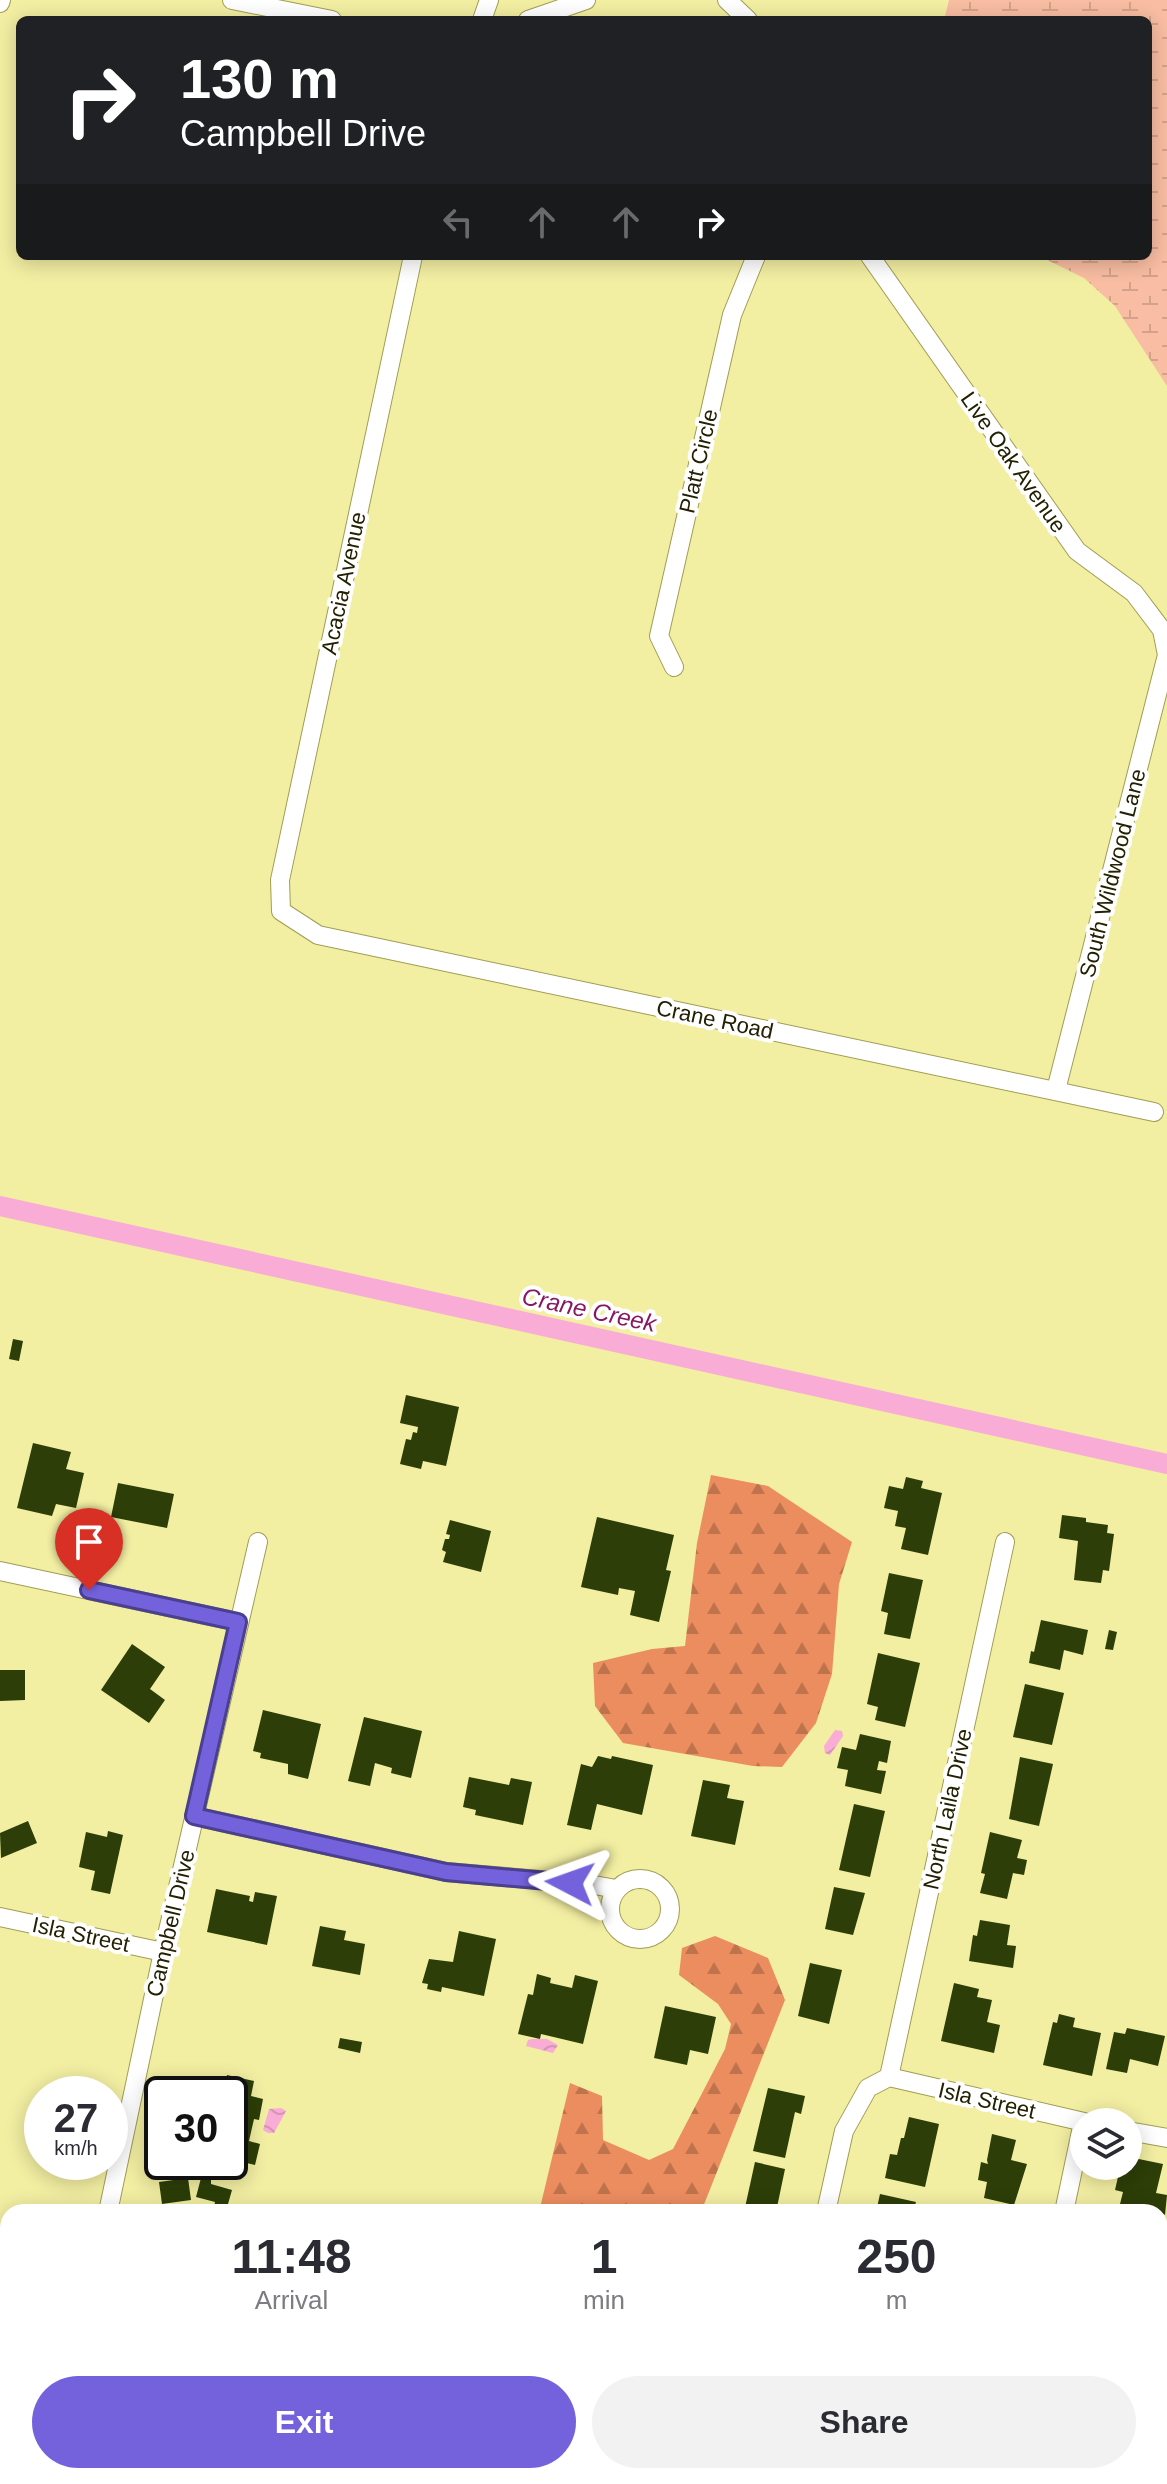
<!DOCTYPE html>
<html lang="en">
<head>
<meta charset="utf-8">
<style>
  body { margin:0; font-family:Arial,sans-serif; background:#f2f2f3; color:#2b2b33; height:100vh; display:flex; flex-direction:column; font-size:30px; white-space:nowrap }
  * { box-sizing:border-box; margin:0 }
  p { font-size:26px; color:#7c7c81 }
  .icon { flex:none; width:44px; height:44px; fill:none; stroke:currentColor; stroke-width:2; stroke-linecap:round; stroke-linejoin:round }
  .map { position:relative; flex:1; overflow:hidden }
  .details { position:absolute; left:0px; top:2204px; width:1168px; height:280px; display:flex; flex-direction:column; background:#fff; border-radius:24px 24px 0 0; box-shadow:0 4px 20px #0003 }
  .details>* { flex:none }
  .banner { position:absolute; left:16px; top:16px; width:1136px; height:244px; border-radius:12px; box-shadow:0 4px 20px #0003; background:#202124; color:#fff; overflow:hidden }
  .buttons { position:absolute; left:1070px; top:2108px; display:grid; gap:16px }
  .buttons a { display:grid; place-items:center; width:72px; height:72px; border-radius:50%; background:#fff; box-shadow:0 4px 20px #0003; font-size:40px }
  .speed { position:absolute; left:24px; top:2076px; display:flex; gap:16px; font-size:40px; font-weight:700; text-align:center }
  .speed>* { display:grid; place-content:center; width:104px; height:104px; border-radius:50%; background:#fff; box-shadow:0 4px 20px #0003; line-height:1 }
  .speed small { font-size:20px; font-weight:400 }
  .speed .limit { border:4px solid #111; border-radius:12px; background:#fff; color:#111 }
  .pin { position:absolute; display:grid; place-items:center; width:68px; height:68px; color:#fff; margin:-82px -34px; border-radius:50% 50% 50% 0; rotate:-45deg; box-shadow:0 0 8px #0007 }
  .pin .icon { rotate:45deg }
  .me { position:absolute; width:88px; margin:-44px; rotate:274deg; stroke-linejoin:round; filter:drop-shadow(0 0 6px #0008) }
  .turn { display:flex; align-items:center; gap:28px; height:168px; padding:0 32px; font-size:36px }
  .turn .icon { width:104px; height:104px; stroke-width:2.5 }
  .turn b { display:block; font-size:56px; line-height:68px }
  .lanes { display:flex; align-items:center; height:76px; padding:0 32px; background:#0003; justify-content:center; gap:40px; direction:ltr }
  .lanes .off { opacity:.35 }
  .eta { display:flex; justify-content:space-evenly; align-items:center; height:136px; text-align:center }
  .eta b { font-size:48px; font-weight:800; line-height:56px }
  .primary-button { display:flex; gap:16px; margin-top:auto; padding:16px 32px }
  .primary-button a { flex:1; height:92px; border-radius:48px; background:#7462dd; color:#fff; font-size:32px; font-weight:800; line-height:92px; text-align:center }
  .primary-button a+a { background:#f2f2f3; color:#2b2b33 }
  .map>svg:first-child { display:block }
  .forest { fill:url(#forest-firs) }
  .wetland { fill:url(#wetland-marsh) }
  .water { fill:url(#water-waves) }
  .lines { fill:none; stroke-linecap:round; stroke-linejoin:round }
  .canal { stroke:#f9acd6; stroke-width:20 }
  .building { fill:#2d3e08 }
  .minor-casing { stroke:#a19d53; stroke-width:20 }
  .minor { stroke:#fff; stroke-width:18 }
  .route-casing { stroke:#4b4090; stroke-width:20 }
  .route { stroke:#7462dd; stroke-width:14 }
  .labels { text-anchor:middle; stroke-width:8; stroke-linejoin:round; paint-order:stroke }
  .street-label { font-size:22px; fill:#232102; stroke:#fff }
  .water-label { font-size:24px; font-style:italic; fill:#871962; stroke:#fff }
</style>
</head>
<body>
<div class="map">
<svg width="1167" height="2484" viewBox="0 0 1167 2484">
  <defs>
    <pattern id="forest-firs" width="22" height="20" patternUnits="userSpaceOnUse" patternTransform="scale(2)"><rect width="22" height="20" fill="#ec8d60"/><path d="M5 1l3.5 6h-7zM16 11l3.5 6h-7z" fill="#bf734d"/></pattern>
    <pattern id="wetland-marsh" width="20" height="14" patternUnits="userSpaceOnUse" patternTransform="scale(2)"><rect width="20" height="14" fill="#f8bda2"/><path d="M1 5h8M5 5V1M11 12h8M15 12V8" fill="none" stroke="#d4a28a"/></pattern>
    <pattern id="water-waves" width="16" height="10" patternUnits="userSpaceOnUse" patternTransform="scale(2)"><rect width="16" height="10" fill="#f9acd6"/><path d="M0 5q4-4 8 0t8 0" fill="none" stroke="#d594b6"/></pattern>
  </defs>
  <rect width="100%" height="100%" fill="#f2eea2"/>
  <g class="forest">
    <polygon points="711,1475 768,1486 852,1542 839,1584 832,1674 816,1723 782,1767 753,1766 623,1743 595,1706 593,1663 652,1649 685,1646 697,1543"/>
    <polygon points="715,1936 768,1958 785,2000 701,2212 539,2212 570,2083 602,2096 603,2140 649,2160 673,2149 725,2049 731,2024 718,2004 679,1975 682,1948"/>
  </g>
  <polygon class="wetland" points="949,0 1167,0 1167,386 1115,306 1084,278 1039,256 1148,256 1148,20 944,20"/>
  <g class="water">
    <polygon points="835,1730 842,1731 843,1736 830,1755 825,1753 824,1746"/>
    <polygon points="532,2039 547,2039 558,2045 553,2053 526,2046 528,2040"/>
    <polygon points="281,2108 286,2111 274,2133 268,2133 263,2130 269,2109"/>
  </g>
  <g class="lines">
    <polyline class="canal" points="0,1206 1167,1464"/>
  </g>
  <g class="building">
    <polygon points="13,1339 23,1341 19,1361 9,1359"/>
    <polygon points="406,1395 459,1407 446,1466 423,1461 421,1469 400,1464 406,1439 411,1440 413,1432 417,1433 418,1427 400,1423"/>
    <polygon points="33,1443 71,1452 66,1469 84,1473 76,1508 56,1504 52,1516 17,1508"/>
    <polygon points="906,1477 923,1481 921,1488 942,1493 928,1555 901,1549 906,1528 895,1526 898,1511 884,1508 889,1486 903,1489"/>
    <polygon points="118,1483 174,1494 167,1528 111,1517"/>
    <polygon points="1062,1515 1086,1518 1086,1522 1108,1525 1107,1533 1114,1534 1109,1571 1103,1570 1101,1583 1074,1580 1078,1541 1059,1538"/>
    <polygon points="597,1517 674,1535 666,1570 671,1571 659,1622 630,1615 635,1591 619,1588 618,1595 581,1587"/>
    <polygon points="450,1520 491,1531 481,1572 443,1562 446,1552 442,1550 445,1539 449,1539 450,1535 446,1534"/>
    <polygon points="889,1573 923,1580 910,1639 884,1634 888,1613 881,1611"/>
    <polygon points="1041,1620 1088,1630 1083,1655 1064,1650 1060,1670 1029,1663 1031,1651 1034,1652"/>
    <polygon points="1109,1630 1117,1632 1113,1650 1105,1649"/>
    <polygon points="132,1644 165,1667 150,1689 165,1700 149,1723 101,1690"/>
    <polygon points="878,1653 920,1663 905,1727 875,1720 878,1707 867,1704"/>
    <polygon points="0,1670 25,1670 25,1700 0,1701"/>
    <polygon points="1025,1684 1064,1693 1052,1745 1013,1737"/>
    <polygon points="263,1710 321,1724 308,1779 288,1774 288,1764 260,1758 261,1753 253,1751"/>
    <polygon points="364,1717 422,1731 411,1778 391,1773 392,1768 375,1763 370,1786 348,1781"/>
    <polygon points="860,1734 891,1741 887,1763 879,1761 877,1770 886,1771 881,1794 845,1786 848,1770 837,1768 842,1747 856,1750"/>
    <polygon points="598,1756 611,1759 612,1756 653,1765 642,1815 597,1804 591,1830 567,1825 581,1764 592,1767"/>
    <polygon points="1020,1757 1053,1764 1039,1826 1009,1819"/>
    <polygon points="469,1777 509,1785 511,1778 532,1782 523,1825 475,1815 476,1810 463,1807"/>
    <polygon points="703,1780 730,1785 727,1798 744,1801 735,1845 691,1836"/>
    <polygon points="854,1804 885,1811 870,1877 839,1870"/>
    <polygon points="28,1821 37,1843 1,1858 0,1833"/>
    <polygon points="108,1831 123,1835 110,1894 91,1890 95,1871 79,1867 86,1832 107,1837"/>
    <polygon points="990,1832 1022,1840 1017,1858 1027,1860 1024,1875 1013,1873 1007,1899 980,1893 985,1874 981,1873"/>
    <polygon points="834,1887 865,1893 853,1935 825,1929"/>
    <polygon points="216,1889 250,1896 249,1901 253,1902 255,1892 277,1896 267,1945 207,1932"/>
    <polygon points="980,1920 1010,1925 1007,1945 1016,1946 1013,1968 969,1961 973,1935 977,1936"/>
    <polygon points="320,1926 346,1931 344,1940 365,1944 360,1975 312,1966"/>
    <polygon points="459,1931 496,1939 484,1996 442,1987 441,1992 427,1989 428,1984 422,1983 429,1959 453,1962"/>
    <polygon points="810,1963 842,1970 829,2024 798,2016"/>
    <polygon points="537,1974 551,1978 550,1983 572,1988 575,1975 598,1981 583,2044 541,2034 540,2039 518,2034 528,1994 533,1995"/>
    <polygon points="954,1983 979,1989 977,1997 992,2000 987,2022 1000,2025 994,2053 941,2041"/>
    <polygon points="665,2006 716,2017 708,2054 690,2050 687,2065 654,2058"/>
    <polygon points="1059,2014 1075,2018 1073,2027 1101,2033 1092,2076 1043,2065 1053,2022 1057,2023"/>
    <polygon points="1127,2028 1165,2036 1158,2066 1130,2059 1127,2073 1106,2069 1114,2032 1125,2034"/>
    <polygon points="340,2038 362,2042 360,2053 338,2048"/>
    <polygon points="227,2075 254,2081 251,2096 263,2099 259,2120 254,2119 249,2141 260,2144 255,2165 230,2159 230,2094 223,2094"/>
    <polygon points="768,2088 805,2096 801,2114 795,2112 785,2158 753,2151"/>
    <polygon points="909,2117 939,2124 925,2187 885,2178 890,2154 897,2155 901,2138 904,2138"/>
    <polygon points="992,2134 1016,2140 1011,2160 1027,2164 1014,2205 984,2198 987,2182 978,2180 981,2162 988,2164 987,2160"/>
    <polygon points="1129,2157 1163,2164 1156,2193 1167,2195 1165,2215 1160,2212 1118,2212 1123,2192 1115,2190 1120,2168 1126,2169 1128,2166"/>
    <polygon points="755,2162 785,2169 776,2212 744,2212"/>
    <polygon points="188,2178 191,2200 162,2204 159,2182"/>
    <polygon points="201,2178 211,2180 211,2184 232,2190 228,2204 232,2205 230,2212 213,2212 215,2202 196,2197"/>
    <polygon points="880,2194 916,2202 913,2212 876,2212"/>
    <polygon points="136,2476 157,2476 155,2484 134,2484"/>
    <polygon points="543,2476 583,2476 582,2484 539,2484"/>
    <polygon points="672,2476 702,2476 700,2484 671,2484"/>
    <polygon points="826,2476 868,2476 866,2484 825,2484"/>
    <polygon points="921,2476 956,2476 954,2484"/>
    <polygon points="1066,2476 1075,2476 1095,2480 1094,2484 1064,2484"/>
  </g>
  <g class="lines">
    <defs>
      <g id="minor">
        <polyline points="232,0 332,20"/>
        <polyline points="727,0 748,20"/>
        <polyline points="0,3 1,0"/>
        <polyline points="482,20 489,0"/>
        <polyline points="528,20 586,0"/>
        <polyline points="413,256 280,880 281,911 318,935 1154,1112"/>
        <polyline points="870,256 1077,551 1134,593 1162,630 1167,655 1056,1090"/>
        <polyline points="674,667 659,636 732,315 756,256"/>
        <polyline points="0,1571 238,1622"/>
        <polyline points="194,1816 446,1872 589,1884 616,1889"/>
        <circle cx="640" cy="1909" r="30"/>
        <polyline points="0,1917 163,1952"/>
        <polyline points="889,2077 1005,1542"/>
        <polyline points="889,2077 1084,2122"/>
        <polyline points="1128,2131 1167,2138"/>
        <polyline points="108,2212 163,1952 258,1542"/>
        <polyline points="826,2212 844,2131 868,2088 889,2077"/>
        <polyline points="1064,2212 1083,2122"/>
        <polyline points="381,2476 421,2484"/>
        <polyline points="50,2484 51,2476"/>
        <polyline points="766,2484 768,2476"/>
        <polyline points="1005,2484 1007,2476"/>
      </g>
    </defs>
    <use href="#minor" class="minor-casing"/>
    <use href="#minor" class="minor"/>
  </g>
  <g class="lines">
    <defs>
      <polyline id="route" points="89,1590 238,1622 194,1816 446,1872 570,1883"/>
    </defs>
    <use href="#route" class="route-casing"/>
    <use href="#route" class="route"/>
  </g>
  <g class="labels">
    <g class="street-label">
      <text transform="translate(698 461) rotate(-77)" y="8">Platt Circle</text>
      <text transform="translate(1014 462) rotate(55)" y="8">Live Oak Avenue</text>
      <text transform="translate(343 583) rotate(-78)" y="8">Acacia Avenue</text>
      <text transform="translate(1112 873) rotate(-76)" y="8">South Wildwood Lane</text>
      <text transform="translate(715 1019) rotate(12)" y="8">Crane Road</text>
      <text transform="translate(947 1809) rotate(-78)" y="8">North Laila Drive</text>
      <text transform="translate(170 1923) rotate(-77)" y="8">Campbell Drive</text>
      <text transform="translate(81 1934) rotate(12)" y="8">Isla Street</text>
      <text transform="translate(987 2100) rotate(13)" y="8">Isla Street</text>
    </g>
    <g class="water-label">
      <text transform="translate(589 1310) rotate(12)" y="8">Crane Creek</text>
    </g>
  </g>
</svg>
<div class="buttons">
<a><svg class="icon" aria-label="layers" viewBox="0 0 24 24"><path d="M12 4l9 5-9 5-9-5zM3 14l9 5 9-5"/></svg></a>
</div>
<div class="speed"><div>27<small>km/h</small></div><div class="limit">30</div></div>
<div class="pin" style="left:89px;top:1590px;background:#d93025"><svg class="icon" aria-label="arrive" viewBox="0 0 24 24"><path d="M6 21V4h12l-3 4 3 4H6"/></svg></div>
<svg class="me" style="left:570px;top:1883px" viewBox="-20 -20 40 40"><path d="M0-17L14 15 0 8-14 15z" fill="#7462dd" stroke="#fff" stroke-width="4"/></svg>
<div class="banner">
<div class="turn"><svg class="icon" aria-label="right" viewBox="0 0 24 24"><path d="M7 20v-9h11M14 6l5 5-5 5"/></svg><div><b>130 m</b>Campbell Drive</div></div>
<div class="lanes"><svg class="icon off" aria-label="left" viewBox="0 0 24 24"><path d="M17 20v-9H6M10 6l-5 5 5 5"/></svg><svg class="icon off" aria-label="ahead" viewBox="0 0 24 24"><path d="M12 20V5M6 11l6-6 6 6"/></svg><svg class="icon off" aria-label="ahead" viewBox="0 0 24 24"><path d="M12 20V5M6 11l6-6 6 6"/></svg><svg class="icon" aria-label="right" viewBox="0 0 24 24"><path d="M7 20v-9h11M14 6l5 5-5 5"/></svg></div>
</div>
<section class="details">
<div class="eta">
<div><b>11:48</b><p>Arrival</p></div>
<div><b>1</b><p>min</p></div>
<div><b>250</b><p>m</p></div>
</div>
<div class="primary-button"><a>Exit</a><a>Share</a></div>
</section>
</div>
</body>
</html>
